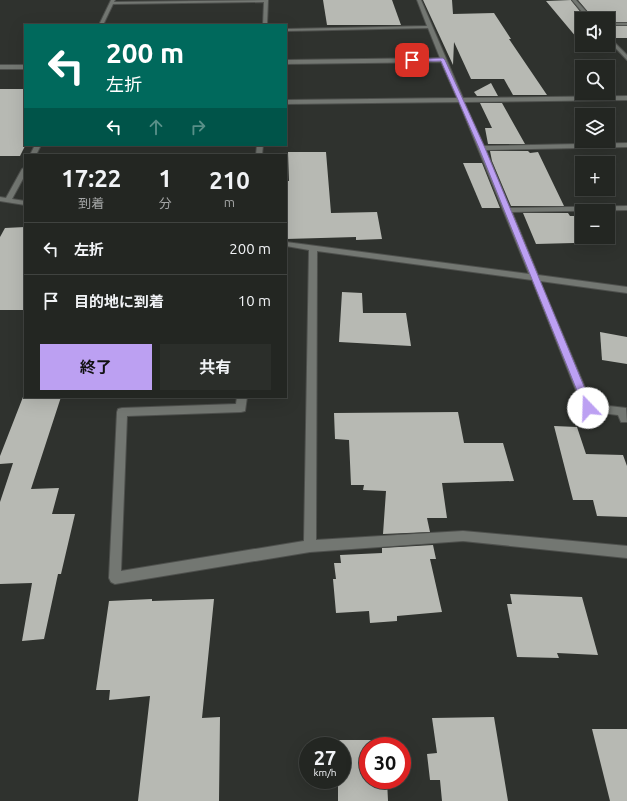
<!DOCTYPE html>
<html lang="ja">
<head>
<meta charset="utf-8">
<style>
  body { margin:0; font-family:Ubuntu,"Noto Sans JP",sans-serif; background:#2b2e2a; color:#f1f3f6; height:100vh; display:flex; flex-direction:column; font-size:15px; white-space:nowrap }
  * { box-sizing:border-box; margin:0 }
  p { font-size:13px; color:#a3a5a5 }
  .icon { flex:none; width:22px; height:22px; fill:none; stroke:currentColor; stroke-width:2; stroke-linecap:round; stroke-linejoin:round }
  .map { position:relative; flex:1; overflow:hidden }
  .panel { position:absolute; left:24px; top:154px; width:263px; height:244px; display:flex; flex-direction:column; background:#232622; border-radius:0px; box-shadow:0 4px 16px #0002,0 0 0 1px #404340 }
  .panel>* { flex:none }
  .guide { position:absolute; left:24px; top:24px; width:263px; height:122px; border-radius:0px; box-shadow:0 4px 16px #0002,0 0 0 1px #404340; background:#00695c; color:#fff; overflow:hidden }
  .controls { position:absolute; left:575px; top:12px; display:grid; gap:8px }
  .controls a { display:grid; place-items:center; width:40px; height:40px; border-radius:0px; background:#232622; box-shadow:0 4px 16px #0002,0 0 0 1px #404340; font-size:20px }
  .speed { position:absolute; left:299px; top:737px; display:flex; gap:8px; font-size:20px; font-weight:700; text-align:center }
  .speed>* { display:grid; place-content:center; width:52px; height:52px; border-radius:50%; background:#232622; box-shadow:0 4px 16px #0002,0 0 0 1px #404340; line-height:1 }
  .speed small { font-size:10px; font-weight:400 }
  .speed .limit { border:6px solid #d22; background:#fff; color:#111 }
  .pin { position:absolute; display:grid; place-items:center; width:34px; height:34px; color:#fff; margin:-17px; border-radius:8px; box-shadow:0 2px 6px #0006 }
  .me { position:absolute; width:44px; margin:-22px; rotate:339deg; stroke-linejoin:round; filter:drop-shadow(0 0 3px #0008) }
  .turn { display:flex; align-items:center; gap:14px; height:84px; padding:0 16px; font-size:18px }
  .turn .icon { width:52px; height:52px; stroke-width:2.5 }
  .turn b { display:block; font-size:28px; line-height:34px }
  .lanes { display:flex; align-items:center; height:38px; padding:0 16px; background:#0003; justify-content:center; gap:20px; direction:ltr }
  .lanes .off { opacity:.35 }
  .eta { display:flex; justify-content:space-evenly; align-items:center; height:68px; text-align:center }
  .eta b { font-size:24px; font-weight:700; line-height:28px }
  .cta { display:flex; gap:8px; margin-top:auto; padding:8px 16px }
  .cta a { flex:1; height:46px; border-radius:0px; background:#bca0f2; color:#111; font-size:16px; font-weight:700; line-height:46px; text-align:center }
  .cta a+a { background:#2b2e2a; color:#f1f3f6 }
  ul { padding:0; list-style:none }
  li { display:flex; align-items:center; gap:12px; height:52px; padding:0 16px; border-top:1px solid #404340 }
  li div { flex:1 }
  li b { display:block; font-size:15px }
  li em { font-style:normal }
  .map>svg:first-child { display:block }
  .building { fill:#b7b9b3 }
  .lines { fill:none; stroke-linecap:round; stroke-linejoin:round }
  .street-casing { stroke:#4e504d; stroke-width:2 }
  .street { fill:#737772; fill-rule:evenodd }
  .route { fill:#bca0f2; stroke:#7a689d }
</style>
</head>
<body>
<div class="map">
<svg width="627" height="801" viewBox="0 0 627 801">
  <rect width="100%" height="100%" fill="#2f322e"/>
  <g class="building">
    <polygon points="323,0 392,0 401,25 327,25"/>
    <polygon points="423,0 452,0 453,14 494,13 511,39 509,39 547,95 513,95 504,79 471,79 454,42 453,65"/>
    <polygon points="571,0 586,19 582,19 582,38 577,38 546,1"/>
    <polygon points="578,0 627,0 627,22 608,22 608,19 594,19"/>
    <polygon points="608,26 627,26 627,38 612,38 608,34"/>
    <polygon points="491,83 498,96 477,96 474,92"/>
    <polygon points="0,89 25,89 25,146 20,156 0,156"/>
    <polygon points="480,103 502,103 525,144 488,144 485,128 492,128"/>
    <polygon points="490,151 528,151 530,153 538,152 564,206 511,206 492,161"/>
    <polygon points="288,152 326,152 331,213 377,212 382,239 356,240 356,237 286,239 286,181 289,181"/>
    <polygon points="463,163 482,163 500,208 482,208"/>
    <polygon points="523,213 568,213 570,216 582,216 582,237 608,236 611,242 536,244"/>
    <polygon points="25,227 25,310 0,310 0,237 5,228"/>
    <polygon points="342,292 362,293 363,313 406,313 411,346 339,342"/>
    <polygon points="600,332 627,337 627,364 602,360"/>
    <polygon points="23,397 61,397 31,489 59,488 52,514 75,514 61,574 58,574 44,639 22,641 32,583 0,584 0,502 13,463 0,464 0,456"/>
    <polygon points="458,412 464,443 503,443 514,481 442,483 447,518 427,518 430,532 383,534 386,491 363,490 364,485 351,485 349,440 335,439 334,413"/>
    <polygon points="554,426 577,427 586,454 623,455 627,466 627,517 597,516 593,500 573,500"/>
    <polygon points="433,545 436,559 430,559 442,612 397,616 397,621 370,623 369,611 336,613 333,579 336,579 334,563 341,563 340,555 382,553 382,548"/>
    <polygon points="510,594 582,597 598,655 557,653 559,658 517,657 507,604 512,604"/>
    <polygon points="152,599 152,601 214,599 202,718 220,717 219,801 138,801 150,696 109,700 110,690 96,690 109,601"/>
    <polygon points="494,717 508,801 442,801 440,780 430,780 427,754 437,753 432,718"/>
    <polygon points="592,729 627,729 627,801 610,801"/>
    <polygon points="338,740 384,740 385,746 368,746 368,780 387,780 388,801 338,801 338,780 342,780 342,746 338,746"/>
  </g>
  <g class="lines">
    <defs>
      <g id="street">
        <polygon points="111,0 115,0 114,2 268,0 267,25 263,25 264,2 113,4 103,25 99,25"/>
        <polygon points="417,0 421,0 463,98 627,96 627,100 464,102 484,146 627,143 627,147 486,150 510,208 627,206 627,210 512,212 538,275 627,287 627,293 540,281 592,404 626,408 627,422 621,422 618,415 584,411 532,280 317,251 316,540 463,531 627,546 627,558 463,541 310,552 115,584 111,582 109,578 117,412 118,409 122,408 236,404 237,397 247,397 245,411 241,412 127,416 121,571 304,541 309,250 286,246 286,242 529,274 459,102 286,104 286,100 457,98 441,62 286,64 286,60 440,58 428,28 286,31 286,29 427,26"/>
        <polygon points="572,0 576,0 593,19 588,19"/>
        <rect x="608" y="23" width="19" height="2"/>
        <polygon points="608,36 627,55 627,60 608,40"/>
        <rect x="0" y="65" width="25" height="4"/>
        <polygon points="35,145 41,145 36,155 30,155"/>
        <polygon points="257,145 263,145 262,155 256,155"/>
        <polygon points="25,167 25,175 12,199 25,201 25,205 0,201 0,197 6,198 22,169"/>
      </g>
    </defs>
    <use href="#street" class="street-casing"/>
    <use href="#street" class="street"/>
  </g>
  <polygon class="route" points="443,58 445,60 485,148 593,408 591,410 588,411 584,408 479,148 441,61 412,62 409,60 412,59"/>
</svg>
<div class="controls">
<a><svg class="icon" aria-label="sound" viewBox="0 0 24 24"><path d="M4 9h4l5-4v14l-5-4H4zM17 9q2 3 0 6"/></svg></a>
<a><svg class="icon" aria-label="search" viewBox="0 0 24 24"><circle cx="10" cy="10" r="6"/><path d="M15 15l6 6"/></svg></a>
<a><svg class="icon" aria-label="layers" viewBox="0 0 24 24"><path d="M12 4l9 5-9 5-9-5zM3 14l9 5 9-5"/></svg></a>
<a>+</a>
<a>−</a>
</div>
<div class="speed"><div>27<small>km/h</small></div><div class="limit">30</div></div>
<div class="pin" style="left:412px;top:60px;background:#d93025"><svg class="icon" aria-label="arrive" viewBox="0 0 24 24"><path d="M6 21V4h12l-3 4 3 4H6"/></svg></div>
<svg class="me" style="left:588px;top:408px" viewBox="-20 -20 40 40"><circle r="19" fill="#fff"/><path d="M0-13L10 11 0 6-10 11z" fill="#bca0f2"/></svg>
<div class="guide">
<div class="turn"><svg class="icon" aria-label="left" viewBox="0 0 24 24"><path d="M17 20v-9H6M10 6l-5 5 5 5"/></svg><div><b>200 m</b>左折</div></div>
<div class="lanes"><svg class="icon" aria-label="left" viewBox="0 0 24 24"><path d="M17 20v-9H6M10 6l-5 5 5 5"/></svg><svg class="icon off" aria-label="ahead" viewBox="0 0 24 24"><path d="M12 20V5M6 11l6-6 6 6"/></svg><svg class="icon off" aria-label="right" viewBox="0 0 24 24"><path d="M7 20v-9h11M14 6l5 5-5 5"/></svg></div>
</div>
<section class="panel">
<div class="eta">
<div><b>17:22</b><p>到着</p></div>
<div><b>1</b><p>分</p></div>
<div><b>210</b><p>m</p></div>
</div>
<ul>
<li><svg class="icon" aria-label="left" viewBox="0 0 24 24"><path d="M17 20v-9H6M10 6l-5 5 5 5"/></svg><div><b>左折</b></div><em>200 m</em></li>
<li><svg class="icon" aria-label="arrive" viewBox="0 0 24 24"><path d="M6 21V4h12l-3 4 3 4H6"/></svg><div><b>目的地に到着</b></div><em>10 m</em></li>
</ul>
<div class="cta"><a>終了</a><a>共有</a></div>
</section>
</div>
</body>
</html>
